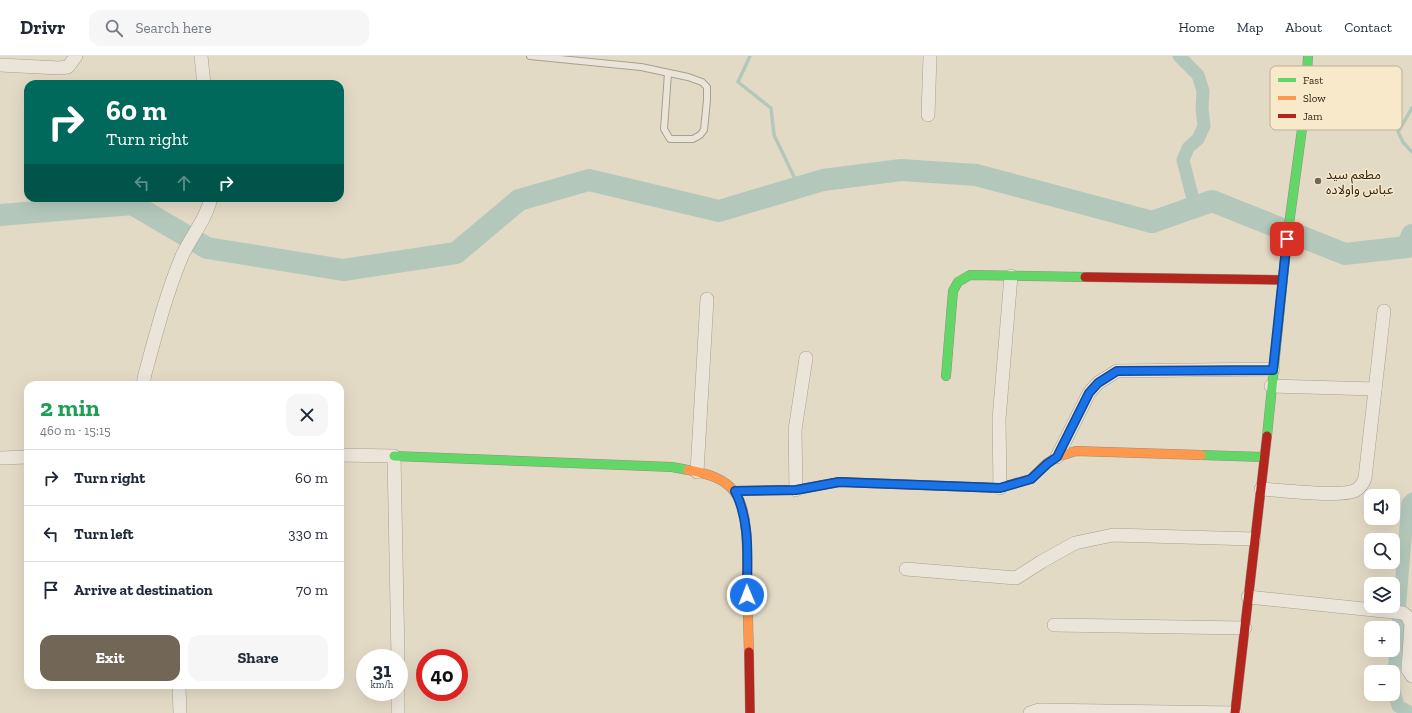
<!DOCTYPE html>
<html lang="en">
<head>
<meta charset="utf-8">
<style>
  body { margin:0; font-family:"Zilla Slab","Noto Sans Arabic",serif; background:#f6f6f7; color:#1f2937; height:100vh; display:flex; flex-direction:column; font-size:15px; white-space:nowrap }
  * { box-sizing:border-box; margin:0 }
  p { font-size:13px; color:#747a83 }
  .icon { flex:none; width:22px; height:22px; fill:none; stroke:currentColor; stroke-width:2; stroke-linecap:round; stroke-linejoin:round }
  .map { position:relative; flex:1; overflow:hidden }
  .details { position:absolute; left:24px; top:325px; width:320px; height:308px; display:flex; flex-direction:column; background:#fff; border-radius:12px; box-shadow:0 4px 16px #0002 }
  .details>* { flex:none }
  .banner { position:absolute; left:24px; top:24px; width:320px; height:122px; border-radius:12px; box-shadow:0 4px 16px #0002; background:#00695c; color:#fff; overflow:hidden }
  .fabs { position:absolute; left:1364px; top:433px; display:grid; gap:8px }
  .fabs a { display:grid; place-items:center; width:36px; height:36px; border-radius:8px; background:#fff; box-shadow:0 4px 16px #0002; font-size:20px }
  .speed { position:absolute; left:356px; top:593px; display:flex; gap:8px; font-size:20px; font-weight:700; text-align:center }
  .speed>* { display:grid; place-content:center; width:52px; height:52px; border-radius:50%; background:#fff; box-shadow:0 4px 16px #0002; line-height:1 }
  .speed small { font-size:10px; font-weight:400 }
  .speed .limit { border:6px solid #d22; background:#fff; color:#111 }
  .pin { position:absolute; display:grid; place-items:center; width:34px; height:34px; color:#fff; margin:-17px; border-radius:8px; box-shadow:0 2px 6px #0006 }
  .me { position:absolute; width:44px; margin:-22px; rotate:359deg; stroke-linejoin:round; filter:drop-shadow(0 0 3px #0008) }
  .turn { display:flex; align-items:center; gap:14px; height:84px; padding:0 16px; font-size:18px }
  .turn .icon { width:52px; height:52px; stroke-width:2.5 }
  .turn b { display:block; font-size:28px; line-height:34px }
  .lanes { display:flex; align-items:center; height:38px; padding:0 16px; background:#0003; justify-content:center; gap:20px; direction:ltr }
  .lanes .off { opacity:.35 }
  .round { display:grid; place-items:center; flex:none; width:42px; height:42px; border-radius:12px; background:#f6f6f7 }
  .summary { display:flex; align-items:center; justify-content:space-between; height:68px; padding:0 16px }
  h1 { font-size:24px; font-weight:700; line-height:30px; color:#1e9e55 }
  .cta { display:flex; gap:8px; margin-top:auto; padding:8px 16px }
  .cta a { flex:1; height:46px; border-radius:12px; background:#726656; color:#fff; font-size:16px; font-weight:700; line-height:46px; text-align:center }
  .cta a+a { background:#f6f6f7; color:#1f2937 }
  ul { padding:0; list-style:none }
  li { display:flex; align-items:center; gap:12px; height:56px; padding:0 16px; border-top:1px solid #e0e1e3 }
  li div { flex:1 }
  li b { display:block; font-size:15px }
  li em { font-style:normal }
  header { display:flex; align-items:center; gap:24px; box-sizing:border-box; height:56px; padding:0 20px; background:#fff; border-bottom:1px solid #e0e1e3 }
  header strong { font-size:19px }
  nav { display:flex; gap:22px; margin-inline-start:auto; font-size:14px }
  .search { width:280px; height:36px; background:#f6f6f7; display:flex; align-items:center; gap:10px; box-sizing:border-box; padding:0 14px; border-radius:12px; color:#747a83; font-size:15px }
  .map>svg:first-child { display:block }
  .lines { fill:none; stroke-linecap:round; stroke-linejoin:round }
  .stream { stroke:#b3c8bb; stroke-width:3.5 }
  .canal { stroke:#b3c8bb; stroke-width:13 }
  .river { stroke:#b3c8bb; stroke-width:22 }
  .lane-casing { stroke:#a89f90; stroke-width:8 }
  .street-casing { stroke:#a89f90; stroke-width:14 }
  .fast-casing { stroke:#978e80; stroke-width:10 }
  .slow-casing { stroke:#978e80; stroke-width:10 }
  .jam-casing { stroke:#978e80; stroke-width:10 }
  .lane { stroke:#ebe5d9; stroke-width:6 }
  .street { stroke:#ebe5d9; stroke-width:13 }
  .fast { stroke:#63d668; stroke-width:9 }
  .slow { stroke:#ff974d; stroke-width:9 }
  .jam { stroke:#b3261e; stroke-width:9 }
  .route-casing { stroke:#114b97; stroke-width:10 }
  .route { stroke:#1a73e8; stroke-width:7 }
  .poi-dot { fill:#726656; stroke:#f7e9c9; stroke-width:1.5 }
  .labels { text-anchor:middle; stroke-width:3; stroke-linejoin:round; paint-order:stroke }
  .poi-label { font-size:13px; fill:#352719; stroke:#f7e9c9; text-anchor:start }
  .key { fill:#f7e9c9; stroke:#bdaf94; stroke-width:1 }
  .key-label { font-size:11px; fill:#352719 }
</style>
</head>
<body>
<header>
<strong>Drivr</strong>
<div class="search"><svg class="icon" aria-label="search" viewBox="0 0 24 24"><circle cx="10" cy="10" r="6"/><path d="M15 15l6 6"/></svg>Search here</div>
<nav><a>Home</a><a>Map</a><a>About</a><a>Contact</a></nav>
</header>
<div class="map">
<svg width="1412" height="657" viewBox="0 0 1412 657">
  <rect width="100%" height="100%" fill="#e3dac6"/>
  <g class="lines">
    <g class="stream">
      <polyline points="750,0 738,26 771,52 774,79 799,131"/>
      <polyline points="1412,52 1398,76 1403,86 1412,96"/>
    </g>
    <g class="canal">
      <polyline points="1179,0 1198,19 1203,35 1202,52 1204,70 1198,83 1188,92 1183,104 1195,151"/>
      <polyline points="1393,630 1408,447 1412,443"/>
      <polyline points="1393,631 1398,650 1411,657"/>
    </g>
    <polyline class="river" points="0,159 132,148 207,192 343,214 456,197 519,144 589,124 719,155 823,124 901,114 976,119 1152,166 1212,145 1345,198 1407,191 1412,179"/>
    <defs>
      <polyline id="lane" points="530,0 641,11 688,21 702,26 707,31 707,44 704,74 700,79 693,83 670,83 664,73 668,17"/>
      <g id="street">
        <polyline points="201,0 204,28"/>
        <polyline points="0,9 59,12 68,11 76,0"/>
        <polyline points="928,59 930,0"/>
        <path d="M 143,329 L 145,318 C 156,278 166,238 182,200 C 191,180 206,164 211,142"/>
        <polyline points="1271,330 1375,333"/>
        <polyline points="340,399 394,400 398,602"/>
        <polyline points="1057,401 1089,337 1098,327 1117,315 1273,313"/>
        <polyline points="0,402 28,401"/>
        <polyline points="697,416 707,243"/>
        <polyline points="1000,432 999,363 1011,220"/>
        <path d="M 1261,433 C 1279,434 1343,442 1356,434 C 1361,431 1363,428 1365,422 L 1384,255"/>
        <polyline points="796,434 795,374 806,302"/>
        <polyline points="906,513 1016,522 1041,506 1075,487 1113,479 1254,483"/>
        <polyline points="1248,541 1403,557 1408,561 1411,568 1408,614 1412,620"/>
        <polyline points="1054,569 1245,572"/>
        <polyline points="179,629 180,657"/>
        <polyline points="398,657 398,636"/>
        <polyline points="1030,657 1039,654 1235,657"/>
      </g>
      <g id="fast">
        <polyline points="946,320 953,235 958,226 970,219 1085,221"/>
        <polyline points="1267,380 1287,183 1305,51 1308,0"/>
        <polyline points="1201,399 1263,401"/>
        <polyline points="394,400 672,411 688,414"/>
      </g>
      <g id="slow">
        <path d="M 688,414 C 705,417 726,422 736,438 C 749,457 747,499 747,522 C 748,547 748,572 749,596"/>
        <polyline points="1009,429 1031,423 1047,407 1057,401 1076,395 1201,399"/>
      </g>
      <g id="jam">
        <polyline points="1085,221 1282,224"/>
        <polyline points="735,435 796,434 839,426 1000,432 1009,429"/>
        <polyline points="749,596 750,657"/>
        <polyline points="1235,657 1267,380"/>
      </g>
    </defs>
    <use href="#lane" class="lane-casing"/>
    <use href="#street" class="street-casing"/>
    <use href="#fast" class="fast-casing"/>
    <use href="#slow" class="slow-casing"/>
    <use href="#jam" class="jam-casing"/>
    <use href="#lane" class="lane"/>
    <use href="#street" class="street"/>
    <use href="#fast" class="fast"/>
    <use href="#slow" class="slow"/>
    <use href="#jam" class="jam"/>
  </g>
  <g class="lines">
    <defs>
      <path id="route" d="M 747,539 C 747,505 751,466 735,435 L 796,434 L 839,426 L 1000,432 L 1031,423 L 1047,408 L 1057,401 L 1089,337 L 1098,327 L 1117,315 L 1273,314 L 1287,183"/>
    </defs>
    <use href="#route" class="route-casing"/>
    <use href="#route" class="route"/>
  </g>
  <circle class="poi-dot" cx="1318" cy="125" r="4"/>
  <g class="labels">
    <g class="poi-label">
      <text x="1326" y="123">مطعم سيد<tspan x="1326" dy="15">عباس واولاده</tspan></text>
    </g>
  </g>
  <rect x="1270" y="10" width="132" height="64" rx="6" class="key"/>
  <rect x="1278" y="22" width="18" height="4" fill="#63d668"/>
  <rect x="1278" y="40" width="18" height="4" fill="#ff974d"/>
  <rect x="1278" y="58" width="18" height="4" fill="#b3261e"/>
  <g class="key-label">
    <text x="1303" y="28">Fast</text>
    <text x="1303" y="46">Slow</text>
    <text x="1303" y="64">Jam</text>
  </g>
</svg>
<div class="fabs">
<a><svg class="icon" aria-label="sound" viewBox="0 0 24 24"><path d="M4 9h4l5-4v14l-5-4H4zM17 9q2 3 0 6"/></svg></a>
<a><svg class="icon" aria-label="search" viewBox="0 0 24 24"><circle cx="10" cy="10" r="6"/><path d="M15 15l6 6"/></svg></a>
<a><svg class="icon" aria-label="layers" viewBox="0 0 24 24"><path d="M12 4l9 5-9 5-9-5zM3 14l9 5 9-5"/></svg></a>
<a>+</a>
<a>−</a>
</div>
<div class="speed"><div>31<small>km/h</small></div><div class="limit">40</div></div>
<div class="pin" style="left:1287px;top:183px;background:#d93025"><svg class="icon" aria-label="arrive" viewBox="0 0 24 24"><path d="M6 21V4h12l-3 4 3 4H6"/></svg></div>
<svg class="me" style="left:747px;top:539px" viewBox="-20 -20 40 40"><circle r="17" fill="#1a73e8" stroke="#fff" stroke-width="3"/><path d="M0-11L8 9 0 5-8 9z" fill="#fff"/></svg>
<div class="banner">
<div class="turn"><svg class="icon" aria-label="right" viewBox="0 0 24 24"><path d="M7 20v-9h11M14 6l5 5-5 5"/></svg><div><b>60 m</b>Turn right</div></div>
<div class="lanes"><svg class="icon off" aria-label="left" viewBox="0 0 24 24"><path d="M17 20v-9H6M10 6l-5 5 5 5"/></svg><svg class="icon off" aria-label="ahead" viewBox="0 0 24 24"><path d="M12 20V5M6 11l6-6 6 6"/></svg><svg class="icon" aria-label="right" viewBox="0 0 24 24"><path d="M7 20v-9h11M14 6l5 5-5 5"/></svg></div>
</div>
<section class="details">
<div class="summary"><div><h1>2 min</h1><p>460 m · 15:15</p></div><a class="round"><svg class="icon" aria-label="close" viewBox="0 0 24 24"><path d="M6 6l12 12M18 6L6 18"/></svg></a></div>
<ul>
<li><svg class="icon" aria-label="right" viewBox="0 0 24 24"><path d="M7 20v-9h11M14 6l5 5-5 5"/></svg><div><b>Turn right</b></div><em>60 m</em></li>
<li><svg class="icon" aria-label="left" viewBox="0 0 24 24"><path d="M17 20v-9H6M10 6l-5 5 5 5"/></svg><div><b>Turn left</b></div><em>330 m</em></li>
<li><svg class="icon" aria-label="arrive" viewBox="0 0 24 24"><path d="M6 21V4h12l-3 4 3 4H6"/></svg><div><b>Arrive at destination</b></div><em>70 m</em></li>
</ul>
<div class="cta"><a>Exit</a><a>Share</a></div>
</section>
</div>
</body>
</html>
